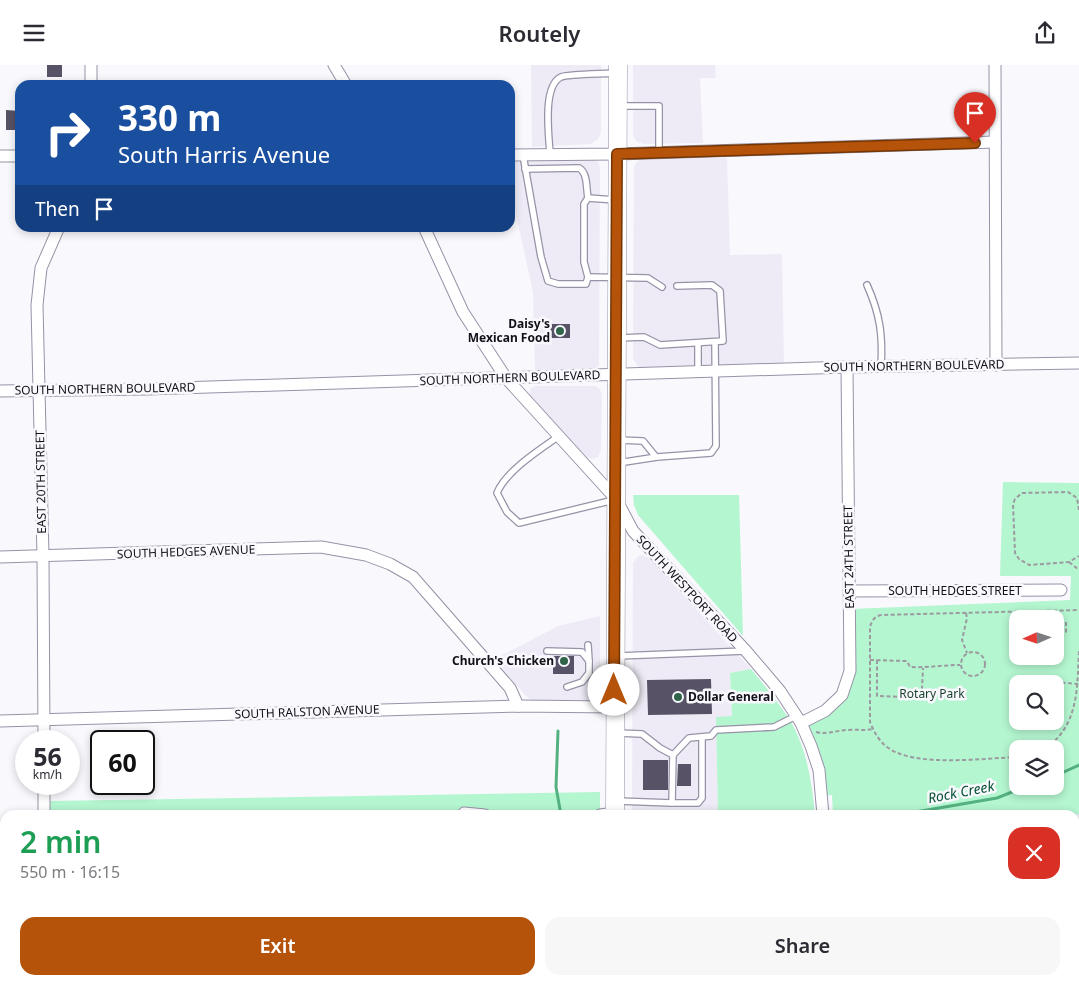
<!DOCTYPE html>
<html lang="en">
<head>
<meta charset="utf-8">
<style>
  body { margin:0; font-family:"Noto Sans",sans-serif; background:#f7f7f7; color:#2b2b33; height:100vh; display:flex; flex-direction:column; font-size:19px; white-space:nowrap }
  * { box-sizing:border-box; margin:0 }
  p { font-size:16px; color:#7c7c81 }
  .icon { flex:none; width:28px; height:28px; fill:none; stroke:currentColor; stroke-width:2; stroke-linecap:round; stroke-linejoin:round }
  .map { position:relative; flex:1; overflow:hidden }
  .panel { position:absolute; left:0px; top:745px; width:1080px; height:175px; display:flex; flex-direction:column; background:#fff; border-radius:15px 15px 0 0; box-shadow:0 2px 8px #0003 }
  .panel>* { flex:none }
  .hud { position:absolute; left:15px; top:15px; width:500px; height:152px; border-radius:15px; box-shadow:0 2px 8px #0003; background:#1a4fa0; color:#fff; overflow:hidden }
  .needle { width:32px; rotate:267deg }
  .tools { position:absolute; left:1009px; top:545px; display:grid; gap:10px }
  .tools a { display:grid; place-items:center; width:55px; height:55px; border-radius:10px; background:#fff; box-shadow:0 2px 8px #0003; font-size:25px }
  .speed { position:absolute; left:15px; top:665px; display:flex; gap:10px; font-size:25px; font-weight:700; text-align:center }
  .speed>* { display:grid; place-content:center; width:65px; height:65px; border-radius:50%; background:#fff; box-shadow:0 2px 8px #0003; line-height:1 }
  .speed small { font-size:12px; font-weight:400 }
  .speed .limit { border:2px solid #111; border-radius:8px; background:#fff; color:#111 }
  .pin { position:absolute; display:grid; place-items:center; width:42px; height:42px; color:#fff; margin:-51px -21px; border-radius:50% 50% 50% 0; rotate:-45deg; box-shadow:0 0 5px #0007 }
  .pin .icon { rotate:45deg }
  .me { position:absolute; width:55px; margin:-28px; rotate:0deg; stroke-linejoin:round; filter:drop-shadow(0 0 4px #0008) }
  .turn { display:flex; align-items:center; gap:18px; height:105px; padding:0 20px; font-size:22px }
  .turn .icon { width:65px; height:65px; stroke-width:2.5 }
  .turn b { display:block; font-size:35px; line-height:42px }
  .then { display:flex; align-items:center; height:48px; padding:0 20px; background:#0003; gap:10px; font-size:19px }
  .round { display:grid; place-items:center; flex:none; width:52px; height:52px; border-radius:15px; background:#f7f7f7 }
  .summary { display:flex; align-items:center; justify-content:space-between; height:85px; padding:0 20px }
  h1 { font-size:30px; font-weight:600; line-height:38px; color:#1e9e55 }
  .cta { display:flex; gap:10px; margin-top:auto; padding:10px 20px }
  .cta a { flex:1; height:58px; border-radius:15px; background:#b45309; color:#fff; font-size:20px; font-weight:600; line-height:58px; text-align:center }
  .cta a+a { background:#f7f7f7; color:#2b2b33 }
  header { display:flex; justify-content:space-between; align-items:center; height:65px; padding:0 20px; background:#fff; font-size:22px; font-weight:600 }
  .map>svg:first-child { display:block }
  .built { fill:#eeebf6 }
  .green { fill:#b4f6d0; fill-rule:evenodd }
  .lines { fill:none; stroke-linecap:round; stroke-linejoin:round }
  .stream { stroke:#54b181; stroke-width:3 }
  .building { fill:#575265 }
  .lane-casing { stroke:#9792a7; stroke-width:8 }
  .street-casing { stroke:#9792a7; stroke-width:13 }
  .primary-casing { stroke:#9792a7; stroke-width:19 }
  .path { stroke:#9b9aa0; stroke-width:2; stroke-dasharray:4 2.5; stroke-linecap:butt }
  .lane { stroke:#fff; stroke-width:5.5 }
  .street { stroke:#fff; stroke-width:11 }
  .primary { stroke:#fff; stroke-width:18 }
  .route-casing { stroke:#753606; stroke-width:12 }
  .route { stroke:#b45309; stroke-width:9 }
  .poi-dot { fill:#306449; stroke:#f9f8fd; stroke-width:2 }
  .labels { text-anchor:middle; stroke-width:5; stroke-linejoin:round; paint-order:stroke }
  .poi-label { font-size:12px; font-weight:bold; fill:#121018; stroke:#f9f8fd; text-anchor:end }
  .street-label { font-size:12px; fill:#121018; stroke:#f9f8fd }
  .park-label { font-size:12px; fill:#163e2a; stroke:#f9f8fd }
  .water-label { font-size:14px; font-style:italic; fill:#065233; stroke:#f9f8fd }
</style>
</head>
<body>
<header><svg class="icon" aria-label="menu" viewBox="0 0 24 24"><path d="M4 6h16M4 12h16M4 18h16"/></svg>Routely<svg class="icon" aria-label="share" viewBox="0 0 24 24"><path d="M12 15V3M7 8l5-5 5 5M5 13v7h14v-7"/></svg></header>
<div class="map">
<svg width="1079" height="920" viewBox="0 0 1079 920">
  <rect width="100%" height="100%" fill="#f9f8fd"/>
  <g class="built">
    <polygon points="531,0 601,0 601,68 597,75 591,79 532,82"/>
    <polygon points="633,0 715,0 716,13 700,13 703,78 643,79 636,76 633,70"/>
    <polygon points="643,93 727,93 730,190 782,189 784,299 642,305 637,300 633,293 634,101 638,96"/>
    <polygon points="593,94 599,98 600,106 599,300 594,305 583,307 535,306 533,227 510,122 510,95"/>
    <polygon points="535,321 595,321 600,324 602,330 601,385 598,392 591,394 583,391 530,330 530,324"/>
    <polygon points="642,490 650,494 751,604 730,608 732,652 716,652 718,750 632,750 633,498 638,491"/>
    <polygon points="600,551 600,624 596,632 589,635 531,635 524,629 495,594 558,561"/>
    <polygon points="1079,749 1079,920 892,920 888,915 1075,915 1075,750 1065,750"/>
    <polygon points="632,915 684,915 685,920 632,920"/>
  </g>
  <g class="green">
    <path d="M 1003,417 L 1079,418 L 1079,749 L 1065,750 L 833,750 L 832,730 L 822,731 L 801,658 L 842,630 L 850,606 L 850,544 L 1070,535 L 1071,511 L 1000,511 ZM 1018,554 L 1055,554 L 1055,591 L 1018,591 ZM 1018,619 L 1055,619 L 1055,656 L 1018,656 ZM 1018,684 L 1055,684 L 1055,721 L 1018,721 Z"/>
    <polygon points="633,430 739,430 743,571 638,450 634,440"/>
    <path d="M 751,604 C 765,621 779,638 791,657 C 807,685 812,718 815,750 L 718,750 L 716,652 L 732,651 L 730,608 Z"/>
    <polygon points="600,727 600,750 50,750 50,736"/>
    <rect x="51" y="915" width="549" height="5"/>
    <polygon points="822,915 867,915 870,920 823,920"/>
  </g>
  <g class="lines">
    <g class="stream">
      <polyline points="558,666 556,722 561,750"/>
      <polyline points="1055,711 1079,700"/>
      <polyline points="898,750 997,733 1027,721"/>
      <polyline points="439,920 441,915"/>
    </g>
  </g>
  <g class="building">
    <rect x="47" y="0" width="15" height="12"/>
    <polygon points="6,45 20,46 20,65 6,65"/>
    <rect x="550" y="259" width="20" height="14"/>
    <rect x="553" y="591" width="21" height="18"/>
    <polygon points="711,614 712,649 648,650 647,615"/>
    <rect x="643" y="695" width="25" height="30"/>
    <polygon points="678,699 691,699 691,721 677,721"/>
  </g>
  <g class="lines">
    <defs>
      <g id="lane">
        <polyline points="621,41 659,41 659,88"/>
        <path d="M 550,89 C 549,72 542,21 561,12 C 568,9 606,9 615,8"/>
        <polyline points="523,90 541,192 548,216 558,219 586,219 588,212 648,213 662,222"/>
        <path d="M 525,104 L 579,103 C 588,108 586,123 588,133 L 615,135"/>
        <polyline points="588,133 584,139 584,197 588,212"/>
        <path d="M 867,220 C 880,249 883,270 881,302"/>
        <polyline points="619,273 644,272 660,280 723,276 720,226 712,220 677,221"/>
        <polyline points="698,279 698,308"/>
        <path d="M 559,371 C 539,385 506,406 497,428 L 507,447 L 519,458 L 614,435"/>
        <polyline points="618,375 643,376 656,392"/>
        <polyline points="618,398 657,392 711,388 716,381 715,277"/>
        <polyline points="588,580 589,596"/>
        <polyline points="547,586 582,587 589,596 589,608 582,617 567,622"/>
        <polyline points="618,591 746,586"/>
        <polyline points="617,668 642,669 660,683 673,690 672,738 617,736"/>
        <polyline points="673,690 689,673 711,671 716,665 774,662 796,651"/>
        <polyline points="672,738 698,738 702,733 702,672"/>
        <polyline points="1075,782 1079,781"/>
        <polyline points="1075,860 1079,860"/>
        <polyline points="1075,881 1079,883"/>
      </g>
      <g id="street">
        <polyline points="334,0 346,20"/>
        <polyline points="995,0 996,300"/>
        <polyline points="91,20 91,0"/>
        <polyline points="510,90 617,89 995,77"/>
        <polyline points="0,91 20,91"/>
        <polyline points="424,162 463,247 506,313 616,434 633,466 746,586 780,626 801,658 811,681 819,705 823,750"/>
        <polyline points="0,326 147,324 847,302 1079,298"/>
        <polyline points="0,492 321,482 366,490 390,499 413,512 510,623 518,641"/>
        <polyline points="849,526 1061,525"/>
        <polyline points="0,656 518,641 614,642"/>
        <polyline points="801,658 825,646 842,630 850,606 847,302"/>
        <polyline points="44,676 43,491 37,240 41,203 59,162"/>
        <polyline points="464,748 485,750"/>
        <polyline points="44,750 44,719"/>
        <polyline points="600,750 615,748"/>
        <polyline points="0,821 5,821"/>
        <polyline points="45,915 45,920"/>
        <polyline points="873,915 876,920"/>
        <polyline points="466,920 469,915"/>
      </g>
      <g id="primary">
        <polyline points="615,750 618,0"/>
        <polyline points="615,915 615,920"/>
      </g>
    </defs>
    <use href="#lane" class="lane-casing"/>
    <use href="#street" class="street-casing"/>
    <use href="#primary" class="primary-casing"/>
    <g class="path">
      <polyline points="1079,445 1077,433 1068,427 1022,428 1015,434 1013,439 1015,488 1019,494 1029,500 1069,497 1079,491"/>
      <polyline points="1069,497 1079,505"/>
      <polyline points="1056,546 1056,568 1066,568 1066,557 1057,557"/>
      <polyline points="966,548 967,553 962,575 967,588"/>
      <circle cx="973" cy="599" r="12"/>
      <path d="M 870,595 L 907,596 L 910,602 C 927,603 943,600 960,600"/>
      <polyline points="877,595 877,631 906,632 910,625 922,624 923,603"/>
      <polyline points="1055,617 1078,619"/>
      <path d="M 816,667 C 828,670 837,665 848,665 C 857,664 864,666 873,664"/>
      <path d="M 1045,684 C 1079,660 1077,624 1079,586"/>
      <path d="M 1018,692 C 984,693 914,703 887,682 C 879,676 874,667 870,657 L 870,562 C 872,555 874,552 881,550 L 1079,545"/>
      <polyline points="72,750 77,749 79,750"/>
      <polyline points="419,750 436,746 449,750"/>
      <polyline points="248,915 249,920"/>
      <polyline points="70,920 71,915"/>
      <polyline points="305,920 306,915"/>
      <polyline points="484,920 487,915"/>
    </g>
    <use href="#lane" class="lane"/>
    <use href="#street" class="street"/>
    <use href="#primary" class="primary"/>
  </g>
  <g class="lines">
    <defs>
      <polyline id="route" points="614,625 617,89 975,78"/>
    </defs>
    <use href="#route" class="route-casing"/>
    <use href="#route" class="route"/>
  </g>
  <g class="poi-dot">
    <circle cx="560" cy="266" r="5"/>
    <circle cx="564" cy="596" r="5"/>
    <circle cx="678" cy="632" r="5"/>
  </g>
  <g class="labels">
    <g class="poi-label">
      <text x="550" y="263">Daisy's<tspan x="550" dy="14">Mexican Food</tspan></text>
      <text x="554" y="600">Church's Chicken</text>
      <text x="688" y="636" text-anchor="start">Dollar General</text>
    </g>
    <g class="street-label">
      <text transform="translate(914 301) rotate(-1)" y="4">SOUTH NORTHERN BOULEVARD</text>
      <text transform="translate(510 313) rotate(-2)" y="4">SOUTH NORTHERN BOULEVARD</text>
      <text transform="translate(105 324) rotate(-1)" y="4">SOUTH NORTHERN BOULEVARD</text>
      <text transform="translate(41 417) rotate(-91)" y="4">EAST 20TH STREET</text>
      <text transform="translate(186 487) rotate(-2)" y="4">SOUTH HEDGES AVENUE</text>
      <text transform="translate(849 492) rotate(-91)" y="4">EAST 24TH STREET</text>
      <text transform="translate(687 524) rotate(47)" y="4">SOUTH WESTPORT ROAD</text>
      <text x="955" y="530">SOUTH HEDGES STREET</text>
      <text transform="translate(307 647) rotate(-2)" y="4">SOUTH RALSTON AVENUE</text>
    </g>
    <g class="park-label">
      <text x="932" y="633">Rotary Park</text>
    </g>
    <g class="water-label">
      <text transform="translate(961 727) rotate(-11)" y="5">Rock Creek</text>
    </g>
  </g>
</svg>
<div class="tools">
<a><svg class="needle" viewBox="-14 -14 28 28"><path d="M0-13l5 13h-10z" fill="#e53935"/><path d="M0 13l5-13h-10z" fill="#7c7c81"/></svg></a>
<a><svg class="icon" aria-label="search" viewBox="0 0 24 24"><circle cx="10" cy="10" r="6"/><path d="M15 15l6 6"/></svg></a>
<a><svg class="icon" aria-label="layers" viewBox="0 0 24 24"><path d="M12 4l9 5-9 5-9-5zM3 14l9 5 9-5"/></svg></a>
</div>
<div class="speed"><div>56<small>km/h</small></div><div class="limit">60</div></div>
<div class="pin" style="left:975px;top:78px;background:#d93025"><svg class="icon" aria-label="arrive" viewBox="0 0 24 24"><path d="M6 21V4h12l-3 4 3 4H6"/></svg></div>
<svg class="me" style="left:614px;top:625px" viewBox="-20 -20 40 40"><circle r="19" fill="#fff"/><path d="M0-13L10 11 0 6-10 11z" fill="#b45309"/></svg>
<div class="hud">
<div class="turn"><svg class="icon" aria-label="right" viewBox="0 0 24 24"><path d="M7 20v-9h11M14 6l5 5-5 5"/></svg><div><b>330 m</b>South Harris Avenue</div></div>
<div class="then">Then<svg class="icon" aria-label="arrive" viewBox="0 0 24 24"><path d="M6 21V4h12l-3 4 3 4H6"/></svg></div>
</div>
<section class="panel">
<div class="summary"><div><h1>2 min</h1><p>550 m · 16:15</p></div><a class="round" style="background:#d93025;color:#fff"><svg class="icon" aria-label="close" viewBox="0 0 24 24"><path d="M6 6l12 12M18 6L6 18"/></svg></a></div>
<div class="cta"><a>Exit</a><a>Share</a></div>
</section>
</div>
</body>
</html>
